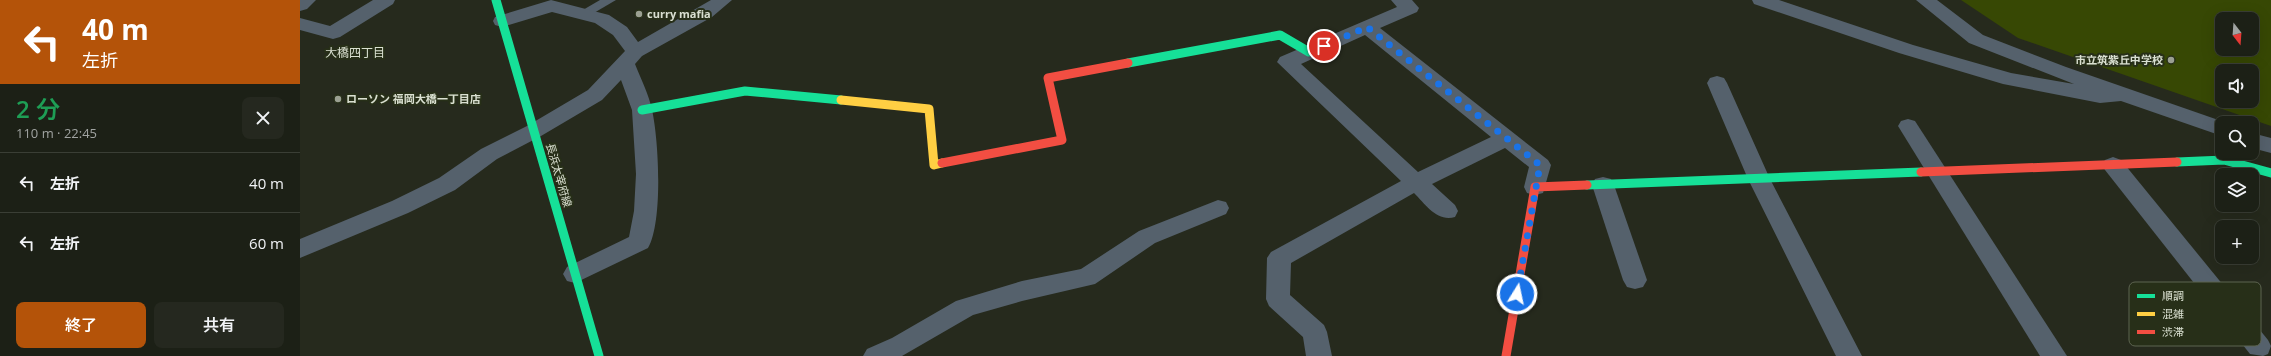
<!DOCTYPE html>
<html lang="ja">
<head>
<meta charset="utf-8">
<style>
  body { margin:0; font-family:"Open Sans","Noto Sans JP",sans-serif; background:#25281f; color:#f1f3f6; height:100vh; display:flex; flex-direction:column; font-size:15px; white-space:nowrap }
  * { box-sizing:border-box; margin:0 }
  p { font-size:13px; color:#a0a3a1 }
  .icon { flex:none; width:22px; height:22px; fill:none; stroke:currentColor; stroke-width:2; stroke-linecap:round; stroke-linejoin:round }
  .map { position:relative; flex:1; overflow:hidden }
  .side { display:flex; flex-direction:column; background:#1c2016; width:300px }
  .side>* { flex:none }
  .guide { background:#b45309; color:#fff; overflow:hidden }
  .needle { width:26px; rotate:163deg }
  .buttons { position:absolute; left:1915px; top:12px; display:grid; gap:8px }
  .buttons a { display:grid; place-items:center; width:44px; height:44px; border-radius:8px; background:#1c2016; box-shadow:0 4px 16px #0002,0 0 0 1px #3a3e35; font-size:20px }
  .pin { position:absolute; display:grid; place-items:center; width:34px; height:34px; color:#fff; margin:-17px; border:2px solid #fff; border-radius:50%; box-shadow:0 1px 4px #0007 }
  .me { position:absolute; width:44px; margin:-22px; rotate:10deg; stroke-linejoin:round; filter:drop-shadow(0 0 3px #0008) }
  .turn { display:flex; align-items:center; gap:14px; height:84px; padding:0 16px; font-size:18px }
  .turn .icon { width:52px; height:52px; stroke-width:2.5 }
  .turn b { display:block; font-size:28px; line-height:34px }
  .round { display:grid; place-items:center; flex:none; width:42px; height:42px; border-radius:8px; background:#25281f }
  .headline { display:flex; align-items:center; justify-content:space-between; height:68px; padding:0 16px }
  h1 { font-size:24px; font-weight:600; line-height:30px; color:#1e9e55 }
  .button { display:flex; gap:8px; margin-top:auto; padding:8px 16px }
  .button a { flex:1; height:46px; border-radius:8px; background:#b45309; color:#fff; font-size:16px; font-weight:600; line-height:46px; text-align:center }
  .button a+a { background:#25281f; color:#f1f3f6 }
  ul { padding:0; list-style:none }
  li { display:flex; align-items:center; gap:12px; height:60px; padding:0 16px; border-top:1px solid #3a3e35 }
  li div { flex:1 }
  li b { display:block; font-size:15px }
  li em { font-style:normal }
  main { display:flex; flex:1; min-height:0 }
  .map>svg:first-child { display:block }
  .green { fill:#374804; fill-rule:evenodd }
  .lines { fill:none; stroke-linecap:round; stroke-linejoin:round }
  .lane { fill:#55616c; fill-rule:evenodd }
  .street { fill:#55616c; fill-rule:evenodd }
  .fast { stroke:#16e098; stroke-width:9 }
  .slow { stroke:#ffcf43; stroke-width:9 }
  .jam { stroke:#f24e42; stroke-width:9 }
  .route { stroke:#1a73e8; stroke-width:7; stroke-dasharray:0 12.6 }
  .poi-dot { fill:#9ba092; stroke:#272f18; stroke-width:1.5 }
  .labels { text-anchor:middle; stroke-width:4; stroke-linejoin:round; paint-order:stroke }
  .poi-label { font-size:11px; font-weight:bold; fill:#dae0d1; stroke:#272f18; text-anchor:start }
  .street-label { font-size:11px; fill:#dae0d1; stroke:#272f18 }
  .neighbourhood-label { font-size:12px; fill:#dae0d1; stroke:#272f18 }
  .key { fill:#272f18; stroke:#5d6450; stroke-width:1 }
  .key-label { font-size:11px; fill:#dae0d1 }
</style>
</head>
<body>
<main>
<section class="side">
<div class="guide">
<div class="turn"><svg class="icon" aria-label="left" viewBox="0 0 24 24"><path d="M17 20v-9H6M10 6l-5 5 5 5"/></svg><div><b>40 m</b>左折</div></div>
</div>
<div class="headline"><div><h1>2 分</h1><p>110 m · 22:45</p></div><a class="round"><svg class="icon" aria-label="close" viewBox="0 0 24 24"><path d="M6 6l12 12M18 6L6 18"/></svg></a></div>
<ul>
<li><svg class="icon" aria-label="left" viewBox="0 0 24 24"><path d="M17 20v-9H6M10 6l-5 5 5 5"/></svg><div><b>左折</b></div><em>40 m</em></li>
<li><svg class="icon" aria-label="left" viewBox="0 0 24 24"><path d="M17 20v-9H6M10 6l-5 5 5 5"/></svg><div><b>左折</b></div><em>60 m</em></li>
</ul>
<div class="button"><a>終了</a><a>共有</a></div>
</section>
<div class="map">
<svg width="1971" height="356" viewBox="0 0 1971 356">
  <rect width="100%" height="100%" fill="#262a1d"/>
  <path class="green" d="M 1661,0 L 1971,0 L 1971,126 L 1718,38 ZM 1922,19 L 1952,19 L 1952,49 L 1922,49 ZM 1922,71 L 1952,71 L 1952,101 L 1922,101 Z"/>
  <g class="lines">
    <polygon class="lane" points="300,0 316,0 287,17 282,18 276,14"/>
    <g class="street">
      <polygon points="0,0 16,0 7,9 0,11"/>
      <polygon points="73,0 95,0 93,4 40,37 33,39 0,30 0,18 30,26"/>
      <path d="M 251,0 L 309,15 L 327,27 L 338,42 L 411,0 L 432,0 L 412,17 L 342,56 L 335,64 C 341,79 349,95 352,110 C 359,141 363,222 348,248 L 275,283 L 267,281 L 263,274 L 267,267 L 329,237 L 334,211 L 336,174 L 332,110 L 321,80 L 302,100 L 241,136 L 197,159 L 155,190 L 108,213 L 0,258 L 0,239 L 92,201 L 139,178 L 181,149 L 227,126 L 288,90 L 325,51 L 313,35 L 295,23 L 252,12 L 202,27 L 195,25 L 193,21 L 195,17 Z"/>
      <path d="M 1091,0 L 1112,0 L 1119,8 L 1117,12 L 1080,28 L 1248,160 L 1251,165 L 1243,193 L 1235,195 L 1227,193 L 1224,187 L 1229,167 L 1205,148 L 1132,184 L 1155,205 L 1158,211 L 1155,217 C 1137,222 1126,205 1114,193 L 991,263 L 990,295 L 1024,325 L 1027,332 L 1032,356 L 1006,356 L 1003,337 L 969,306 L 966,299 L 967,258 L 971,252 L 1101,181 L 977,62 L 980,57 L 1097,7 ZM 1065,35 L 1191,137 L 1118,172 L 1001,64 Z"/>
      <polygon points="1452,0 1479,0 1613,45 1711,73 1774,84 1669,43 1616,0 1637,0 1683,35 1766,67 1927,123 1922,123 1922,136 1821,101 1800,103 1703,84 1599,53 1454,4"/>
      <polygon points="1417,76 1424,78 1427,83 1470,179 1562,356 1536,356 1448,179 1407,83 1410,78"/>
      <polygon points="1608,119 1615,121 1767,356 1740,356 1598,126 1601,121"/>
      <polygon points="1952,133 1971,138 1971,153 1952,148"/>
      <polygon points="1813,157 1821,160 1968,340 1971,346 1968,354 1963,356 1950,354 1805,170 1802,165 1805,160"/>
      <polygon points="1303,177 1311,179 1314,185 1347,280 1343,287 1335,289 1327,287 1323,280 1292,185 1295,179"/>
      <polygon points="918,200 926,202 929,208 926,214 855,243 795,284 722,301 673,315 602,356 563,356 567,349 592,338 656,301 722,281 781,269 839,231"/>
    </g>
    <g class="fast">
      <polyline points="196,0 299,356"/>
      <polyline points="828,63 980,35 1009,52"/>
      <polyline points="342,110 445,91 541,100"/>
      <polyline points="1877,162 1924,160 1971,173"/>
      <polyline points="1287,185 1621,172"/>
    </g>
    <polyline class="slow" points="541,100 629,109 634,165 642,163"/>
    <g class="jam">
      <polyline points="642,163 762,140 748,78 828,63"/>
      <polyline points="1621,172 1877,162"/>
      <polyline points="1206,356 1235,187 1287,185"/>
    </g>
  </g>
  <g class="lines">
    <polyline class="route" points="1024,46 1067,27 1240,165 1217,294"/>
  </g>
  <g class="poi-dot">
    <circle cx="339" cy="14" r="4"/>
    <circle cx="1871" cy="60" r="4"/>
    <circle cx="38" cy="99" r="4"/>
  </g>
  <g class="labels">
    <g class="poi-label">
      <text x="347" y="18">curry mafia</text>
      <text x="1863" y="64" text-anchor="end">市立筑紫丘中学校</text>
      <text x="46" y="103">ローソン 福岡大橋一丁目店</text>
    </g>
    <g class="street-label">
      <text transform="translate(259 175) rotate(74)" y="4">長浜太宰府線</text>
    </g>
    <g class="neighbourhood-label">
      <text x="55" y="57">大橋四丁目</text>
    </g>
  </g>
  <rect x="1829" y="282" width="132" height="64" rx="6" class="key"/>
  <rect x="1837" y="294" width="18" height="4" fill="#16e098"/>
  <rect x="1837" y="312" width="18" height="4" fill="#ffcf43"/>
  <rect x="1837" y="330" width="18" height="4" fill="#f24e42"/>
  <g class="key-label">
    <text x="1862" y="300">順調</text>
    <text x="1862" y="318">混雑</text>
    <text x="1862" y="336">渋滞</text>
  </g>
</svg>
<div class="buttons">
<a><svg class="needle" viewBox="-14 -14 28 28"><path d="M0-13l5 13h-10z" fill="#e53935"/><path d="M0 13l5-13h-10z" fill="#a0a3a1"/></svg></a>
<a><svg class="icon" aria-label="sound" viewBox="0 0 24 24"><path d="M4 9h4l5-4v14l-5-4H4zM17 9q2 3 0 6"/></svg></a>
<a><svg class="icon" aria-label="search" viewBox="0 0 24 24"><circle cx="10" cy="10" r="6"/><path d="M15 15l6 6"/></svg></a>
<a><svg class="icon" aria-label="layers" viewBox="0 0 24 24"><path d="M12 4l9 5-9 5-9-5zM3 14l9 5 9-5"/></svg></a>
<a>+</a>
</div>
<div class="pin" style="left:1024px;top:46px;background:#d93025"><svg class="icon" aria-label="arrive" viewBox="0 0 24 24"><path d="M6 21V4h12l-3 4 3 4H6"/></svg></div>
<svg class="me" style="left:1217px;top:294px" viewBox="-20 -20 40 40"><circle r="17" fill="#1a73e8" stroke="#fff" stroke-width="3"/><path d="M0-11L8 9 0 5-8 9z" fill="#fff"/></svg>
</div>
</main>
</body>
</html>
